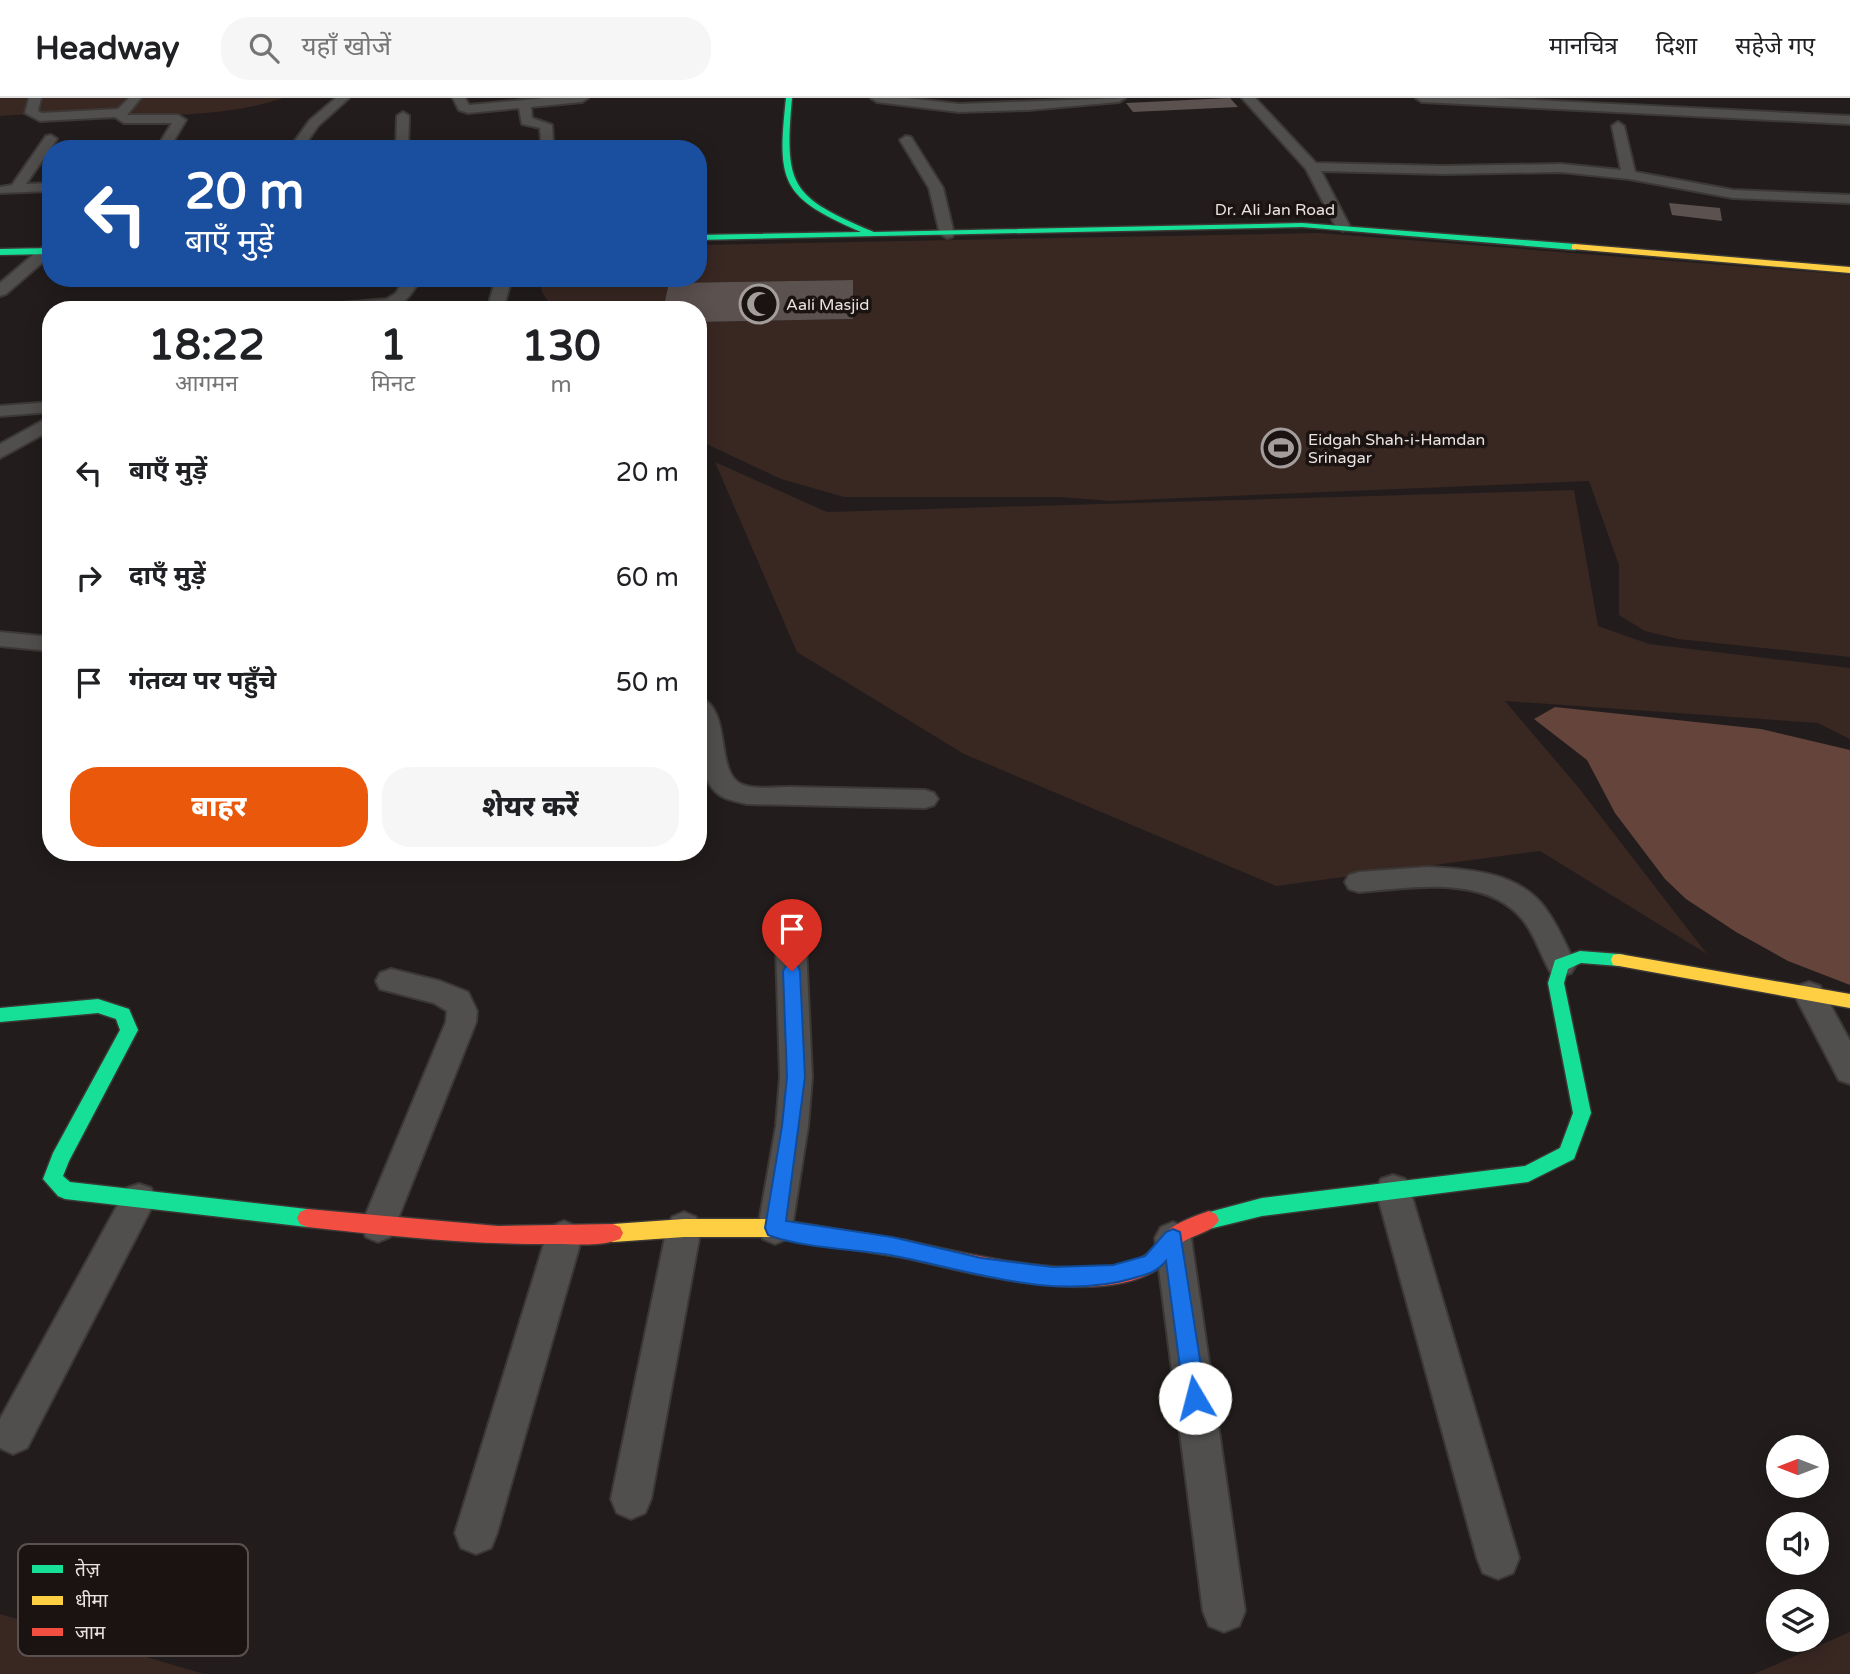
<!DOCTYPE html>
<html lang="hi">
<head>
<meta charset="utf-8">
<style>
  body { margin:0; font-family:"Varela Round","Noto Sans Devanagari",sans-serif; background:#f6f6f6; color:#202124; height:100vh; display:flex; flex-direction:column; font-size:26px; white-space:nowrap }
  * { box-sizing:border-box; margin:0 }
  p { font-size:23px; color:#757577 }
  .icon { flex:none; width:38px; height:38px; fill:none; stroke:currentColor; stroke-width:2; stroke-linecap:round; stroke-linejoin:round }
  .map { position:relative; flex:1; overflow:hidden }
  .side { position:absolute; left:42px; top:203px; width:665px; height:560px; display:flex; flex-direction:column; background:#fff; border-radius:28px; box-shadow:0 4px 18px #0003 }
  .side>* { flex:none }
  .top-card { position:absolute; left:42px; top:42px; width:665px; height:147px; border-radius:28px; box-shadow:0 4px 18px #0003; background:#1a4fa0; color:#fff; overflow:hidden }
  .needle { width:46px; rotate:270deg }
  .buttons { position:absolute; left:1766px; top:1337px; display:grid; gap:14px }
  .buttons a { display:grid; place-items:center; width:63px; height:63px; border-radius:50%; background:#fff; box-shadow:0 4px 18px #0003; font-size:35px }
  .pin { position:absolute; display:grid; place-items:center; width:60px; height:60px; color:#fff; margin:-72px -30px; border-radius:50% 50% 50% 0; rotate:-45deg; box-shadow:0 0 7px #0007 }
  .pin .icon { rotate:45deg }
  .me { position:absolute; width:77px; margin:-38px; rotate:352deg; stroke-linejoin:round; filter:drop-shadow(0 0 5px #0008) }
  .turn { display:flex; align-items:center; gap:24px; height:147px; padding:0 28px; font-size:32px }
  .turn .icon { width:91px; height:91px; stroke-width:2.5 }
  .turn b { display:block; font-size:49px; line-height:60px }
  .eta { display:flex; justify-content:space-evenly; align-items:center; height:119px; text-align:center }
  .eta b { font-size:42px; font-weight:800; line-height:49px }
  .primary-button { display:flex; gap:14px; margin-top:auto; padding:14px 28px }
  .primary-button a { flex:1; height:80px; border-radius:28px; background:#ea580c; color:#fff; font-size:28px; font-weight:800; line-height:80px; text-align:center }
  .primary-button a+a { background:#f6f6f6; color:#202124 }
  ul { padding:0; list-style:none }
  li { display:flex; align-items:center; gap:21px; height:105px; padding:0 28px }
  li div { flex:1 }
  li b { display:block; font-size:26px }
  li em { font-style:normal }
  header { display:flex; align-items:center; gap:42px; box-sizing:border-box; height:98px; padding:0 35px; background:#fff; border-bottom:2px solid #e0e0e0 }
  header strong { font-size:33px }
  nav { display:flex; gap:38px; margin-inline-start:auto; font-size:24px }
  .search { width:490px; height:63px; background:#f6f6f6; display:flex; align-items:center; gap:18px; box-sizing:border-box; padding:0 24px; border-radius:28px; color:#757577; font-size:26px }
  .map>svg:first-child { display:block }
  .green { fill:#392722 }
  .water { fill:#64443b }
  .building { fill:#5b514f }
  .lines { fill:none; stroke-linecap:round; stroke-linejoin:round }
  .street-casing { stroke:#3b3836; stroke-width:4 }
  .fast-casing { stroke:#3b3836; stroke-width:3 }
  .slow-casing { stroke:#3b3836; stroke-width:3 }
  .jam-casing { stroke:#3b3836; stroke-width:3 }
  .street { fill:#514e4e; fill-rule:evenodd }
  .fast { fill:#16e098; fill-rule:evenodd }
  .slow { fill:#ffcf43; fill-rule:evenodd }
  .jam { fill:#f24e42; fill-rule:evenodd }
  .route { fill:#1a73e8; stroke:#114b97; stroke-width:2 }
  .labels { text-anchor:middle; stroke-width:7; stroke-linejoin:round; paint-order:stroke }
  .far-street-label { font-size:16px; fill:#e8e3e1; stroke:#1a1311 }
  .far-poi-label { font-size:16px; fill:#e8e3e1; stroke:#1a1311; text-anchor:start }
  .key { fill:#1a1311; stroke:#58514f; stroke-width:2 }
  .key-label { font-size:19px; fill:#e8e3e1 }
</style>
</head>
<body>
<header>
<strong>Headway</strong>
<div class="search"><svg class="icon" aria-label="search" viewBox="0 0 24 24"><circle cx="10" cy="10" r="6"/><path d="M15 15l6 6"/></svg>यहाँ खोजें</div>
<nav><a>मानचित्र</a><a>दिशा</a><a>सहेजे गए</a></nav>
</header>
<div class="map">
<svg width="1850" height="1576" viewBox="0 0 1850 1576">
  <rect width="100%" height="100%" fill="#221d1c"/>
  <g class="green">
    <path d="M 0,0 L 283,0 C 194,30 93,10 0,18 Z"/>
    <polygon points="1319,135 1850,177 1850,559 1678,541 1645,533 1619,517 1619,467 1589,383 1110,403 1061,399 844,399 781,381 698,342 698,224 853,221 853,182 670,185 663,212 582,212 549,205 541,192 546,180 698,180 698,147"/>
    <polygon points="715,364 827,414 1574,392 1598,528 1649,546 1850,570 1850,641 1818,625 1505,603 1578,689 1707,856 1540,753 1276,788 964,656 797,554"/>
    <polygon points="0,1516 204,1576 0,1576"/>
    <polygon points="1850,1534 1850,1576 1754,1576"/>
  </g>
  <polygon class="water" points="1555,609 1761,631 1850,652 1850,887 1788,863 1736,834 1686,801 1665,781 1615,715 1587,662 1534,621"/>
  <g class="building">
    <polygon points="1230,0 1238,9 1133,14 1126,5"/>
    <polygon points="1669,105 1720,110 1722,123 1672,117"/>
    <polygon points="853,182 853,221 698,224 698,212 663,212 669,185"/>
  </g>
  <g class="lines">
    <defs>
      <g id="street">
        <polygon points="29,0 41,0 38,13 42,15 118,11 129,0 141,0 127,17 178,17 186,22 169,51 156,51 172,25 124,25 115,19 40,23 25,15"/>
        <polygon points="336,0 349,0 318,28 302,51 289,51 310,22"/>
        <polygon points="453,0 465,0 469,7 545,0 588,0 582,4 531,9 532,20 552,27 553,42 547,46 541,42 540,30 522,26 519,10 468,15 459,12"/>
        <polygon points="871,0 907,0 959,6 1125,0 1119,4 1028,12 959,14 877,4"/>
        <polygon points="1242,0 1255,0 1316,65 1444,68 1561,66 1621,72 1612,28 1618,24 1624,28 1635,74 1733,92 1850,97 1850,105 1733,100 1629,81 1561,74 1444,76 1321,73 1350,129 1343,133 1336,129 1306,71"/>
        <polygon points="1416,0 1492,0 1850,18 1850,26 1422,4"/>
        <polygon points="403,14 409,18 408,51 396,51 397,18"/>
        <polygon points="51,37 57,41 26,86 51,85 51,93 0,95 0,89 12,87 46,38"/>
        <polygon points="906,38 911,39 943,90 954,136 952,139 947,140 940,136 929,90 900,42"/>
        <polygon points="46,148 51,150 51,157 6,196 0,198 0,185 41,150"/>
        <path d="M 405,180 L 421,180 C 411,198 404,208 383,212 L 294,212 L 296,209 L 387,201 L 396,195 Z"/>
        <polygon points="496,180 512,180 503,212 487,212"/>
        <polygon points="51,304 51,314 0,318 0,308"/>
        <polygon points="51,318 51,332 0,360 0,346"/>
        <polygon points="0,534 51,539 51,553 0,548"/>
        <path d="M 698,599 C 733,609 714,673 741,686 C 754,692 776,689 790,689 C 835,690 880,691 925,692 L 934,695 L 938,701 L 934,707 L 925,710 L 747,706 C 739,704 728,702 721,698 C 694,682 698,626 698,599 Z"/>
        <path d="M 1427,769 C 1468,771 1519,774 1545,810 C 1558,827 1566,848 1576,867 L 1571,875 L 1561,878 L 1551,875 C 1541,858 1535,837 1523,822 C 1486,776 1411,790 1359,794 L 1349,791 L 1345,784 L 1349,777 L 1359,774 Z"/>
        <polygon points="791,838 801,841 806,849 812,979 808,1028 792,1130 787,1141 775,1146 763,1141 758,1130 776,1028 780,979 776,849 781,841"/>
        <polygon points="391,871 440,883 468,894 477,913 476,924 395,1128 390,1139 378,1144 366,1139 361,1128 446,924 447,913 434,905 380,891 376,883 380,875"/>
        <polygon points="1809,884 1820,888 1850,943 1850,986 1839,982 1794,896 1798,888"/>
        <polygon points="1393,1077 1405,1081 1410,1092 1519,1460 1513,1475 1498,1481 1483,1475 1477,1460 1376,1092 1381,1081"/>
        <polygon points="139,1086 151,1090 156,1101 27,1350 13,1356 0,1350 0,1321 127,1090"/>
        <polygon points="684,1114 696,1119 701,1130 651,1401 645,1415 631,1421 617,1415 611,1401 667,1130 672,1119"/>
        <polygon points="564,1123 576,1128 582,1139 497,1435 491,1450 476,1456 461,1450 455,1435 546,1139 552,1128"/>
        <polygon points="1173,1124 1185,1129 1191,1140 1245,1513 1239,1528 1224,1534 1209,1528 1203,1513 1155,1140 1161,1129"/>
      </g>
      <g id="fast">
        <path d="M 786,0 L 792,0 C 784,89 791,99 874,134 L 1302,125 L 1575,146 L 1579,149 L 1575,152 L 1302,129 L 698,142 L 698,137 L 861,134 C 780,99 777,84 786,0 Z"/>
        <polygon points="51,150 51,156 0,157 0,151"/>
        <polygon points="1580,853 1619,856 1625,857 1627,862 1625,867 1619,868 1581,865 1568,871 1564,885 1591,1015 1574,1061 1528,1084 1262,1118 1209,1131 1202,1128 1199,1122 1202,1116 1262,1100 1525,1068 1560,1050 1573,1015 1548,885 1555,862"/>
        <polygon points="98,901 129,911 138,932 69,1063 63,1078 70,1084 307,1111 314,1114 317,1120 314,1126 307,1129 65,1101 58,1098 43,1081 53,1055 120,932 116,921 98,915 0,924 0,910"/>
      </g>
      <g id="slow">
        <polygon points="1575,146 1850,169 1850,175 1572,151 1572,147"/>
        <polygon points="1619,856 1850,896 1850,910 1619,868 1613,867 1611,862 1613,857"/>
        <polygon points="684,1121 775,1121 905,1142 912,1144 915,1151 912,1158 905,1160 775,1139 684,1139 613,1144 606,1141 603,1135 606,1129 613,1126"/>
      </g>
      <g id="jam">
        <path d="M 307,1111 L 498,1128 L 613,1126 L 620,1129 L 623,1135 L 620,1141 C 601,1149 576,1146 555,1146 C 472,1147 390,1138 307,1129 L 300,1126 L 297,1120 L 300,1114 Z"/>
        <path d="M 1209,1113 L 1216,1116 L 1219,1122 C 1213,1134 1195,1136 1183,1144 C 1173,1151 1169,1164 1158,1171 C 1099,1210 969,1175 905,1160 L 898,1158 L 895,1151 L 898,1144 L 905,1142 C 961,1155 1093,1187 1144,1158 C 1153,1153 1158,1141 1166,1134 C 1177,1124 1195,1118 1209,1113 Z"/>
      </g>
    </defs>
    <use href="#street" class="street-casing"/>
    <use href="#fast" class="fast-casing"/>
    <use href="#slow" class="slow-casing"/>
    <use href="#jam" class="jam-casing"/>
    <use href="#street" class="street"/>
    <use href="#fast" class="fast"/>
    <use href="#slow" class="slow"/>
    <use href="#jam" class="jam"/>
  </g>
  <path class="route" d="M 792,866 L 798,868 L 800,873 L 805,979 L 786,1123 L 892,1139 L 981,1160 L 1053,1169 L 1113,1167 L 1145,1158 L 1166,1134 L 1173,1131 L 1180,1134 L 1206,1300 L 1203,1308 L 1195,1311 L 1187,1308 L 1184,1300 L 1166,1163 C 1157,1174 1147,1176 1134,1180 C 1053,1204 969,1172 890,1157 C 853,1151 802,1150 768,1137 L 765,1130 L 782,1028 L 787,979 L 783,873 L 786,868 Z"/>
  <defs>
    <symbol id="mosque-ring" viewBox="-11 -11 22 22"><circle r="9.5" fill="#1a1311" stroke="#a39e9c" stroke-width="1.5"/><path d="M3.5-4.9A6 6 0 1 0 3.5 4.9A5 5 0 1 1 3.5-4.9Z" fill="#a39e9c"/></symbol>
    <symbol id="stadium-ring" viewBox="-11 -11 22 22"><circle r="9.5" fill="#1a1311" stroke="#a39e9c" stroke-width="1.5"/><path d="M0-5a6.5 5 0 1 0 0 10a6.5 5 0 1 0 0-10ZM-3.5-1.8h7v3.6h-7Z" fill="#a39e9c"/></symbol>
  </defs>
  <g fill-rule="evenodd">
    <use href="#mosque-ring" x="737" y="184" width="44" height="44"/>
    <use href="#stadium-ring" x="1259" y="328" width="44" height="44"/>
  </g>
  <g class="labels">
    <g class="far-street-label">
      <text x="1275" y="117">Dr. Ali Jan Road</text>
    </g>
    <g class="far-poi-label">
      <text x="786" y="212">Aali Masjid</text>
      <text x="1308" y="347">Eidgah Shah-i-Hamdan<tspan x="1308" dy="18">Srinagar</tspan></text>
    </g>
  </g>
  <rect x="18" y="1446" width="230" height="112" rx="10" class="key"/>
  <rect x="32" y="1467" width="31" height="8" fill="#16e098"/>
  <rect x="32" y="1498" width="31" height="9" fill="#ffcf43"/>
  <rect x="32" y="1530" width="31" height="8" fill="#f24e42"/>
  <g class="key-label">
    <text x="75" y="1478">तेज़</text>
    <text x="75" y="1509">धीमा</text>
    <text x="75" y="1541">जाम</text>
  </g>
</svg>
<div class="buttons">
<a><svg class="needle" viewBox="-14 -14 28 28"><path d="M0-13l5 13h-10z" fill="#e53935"/><path d="M0 13l5-13h-10z" fill="#757577"/></svg></a>
<a><svg class="icon" aria-label="sound" viewBox="0 0 24 24"><path d="M4 9h4l5-4v14l-5-4H4zM17 9q2 3 0 6"/></svg></a>
<a><svg class="icon" aria-label="layers" viewBox="0 0 24 24"><path d="M12 4l9 5-9 5-9-5zM3 14l9 5 9-5"/></svg></a>
</div>
<div class="pin" style="left:792px;top:873px;background:#d93025"><svg class="icon" aria-label="arrive" viewBox="0 0 24 24"><path d="M6 21V4h12l-3 4 3 4H6"/></svg></div>
<svg class="me" style="left:1195px;top:1300px" viewBox="-20 -20 40 40"><circle r="19" fill="#fff"/><path d="M0-13L10 11 0 6-10 11z" fill="#1a73e8"/></svg>
<div class="top-card">
<div class="turn"><svg class="icon" aria-label="left" viewBox="0 0 24 24"><path d="M17 20v-9H6M10 6l-5 5 5 5"/></svg><div><b>20 m</b>बाएँ मुड़ें</div></div>
</div>
<section class="side">
<div class="eta">
<div><b>18:22</b><p>आगमन</p></div>
<div><b>1</b><p>मिनट</p></div>
<div><b>130</b><p>m</p></div>
</div>
<ul>
<li><svg class="icon" aria-label="left" viewBox="0 0 24 24"><path d="M17 20v-9H6M10 6l-5 5 5 5"/></svg><div><b>बाएँ मुड़ें</b></div><em>20 m</em></li>
<li><svg class="icon" aria-label="right" viewBox="0 0 24 24"><path d="M7 20v-9h11M14 6l5 5-5 5"/></svg><div><b>दाएँ मुड़ें</b></div><em>60 m</em></li>
<li><svg class="icon" aria-label="arrive" viewBox="0 0 24 24"><path d="M6 21V4h12l-3 4 3 4H6"/></svg><div><b>गंतव्य पर पहुँचे</b></div><em>50 m</em></li>
</ul>
<div class="primary-button"><a>बाहर</a><a>शेयर करें</a></div>
</section>
</div>
</body>
</html>
